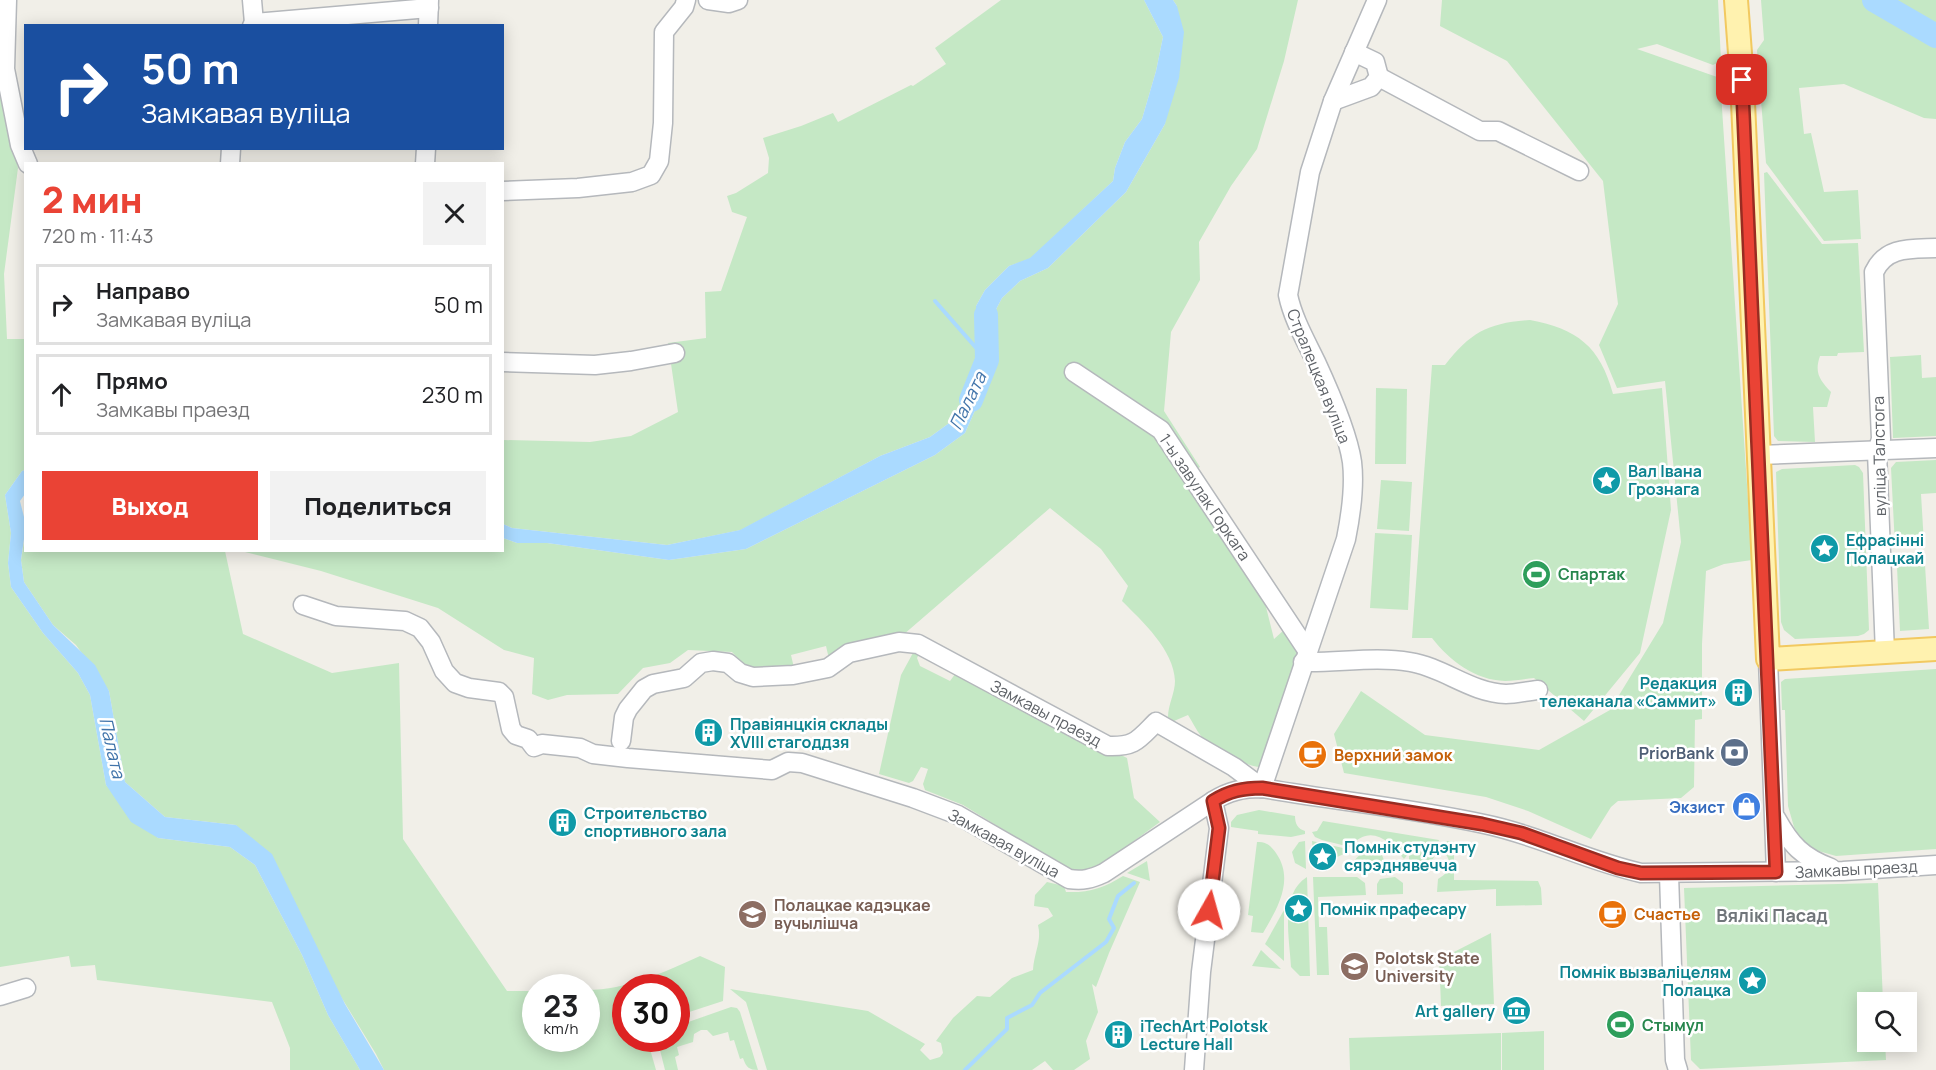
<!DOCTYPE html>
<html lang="ru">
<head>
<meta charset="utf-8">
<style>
  body { margin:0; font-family:Manrope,sans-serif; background:#f2f2f2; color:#202124; height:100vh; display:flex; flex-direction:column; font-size:22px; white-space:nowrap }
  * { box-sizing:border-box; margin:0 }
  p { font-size:20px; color:#757577 }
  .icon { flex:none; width:33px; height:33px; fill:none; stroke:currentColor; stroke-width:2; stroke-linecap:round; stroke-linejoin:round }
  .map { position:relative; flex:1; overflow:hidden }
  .panel { position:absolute; left:24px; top:162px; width:480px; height:390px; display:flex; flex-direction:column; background:#fff; border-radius:0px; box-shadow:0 3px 15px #0003 }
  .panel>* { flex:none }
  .hud { position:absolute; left:24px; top:24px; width:480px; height:126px; border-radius:0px; box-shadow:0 3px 15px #0003; background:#1a4fa0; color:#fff; overflow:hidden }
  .controls { position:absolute; left:1857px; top:992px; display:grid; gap:12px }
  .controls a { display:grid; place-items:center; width:60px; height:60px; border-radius:0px; background:#fff; box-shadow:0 3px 15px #0003; font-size:30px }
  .speed { position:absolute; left:522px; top:974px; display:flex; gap:12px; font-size:30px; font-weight:700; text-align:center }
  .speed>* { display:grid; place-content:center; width:78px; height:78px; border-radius:50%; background:#fff; box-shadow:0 3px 15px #0003; line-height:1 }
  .speed small { font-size:15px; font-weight:400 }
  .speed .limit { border:9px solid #d22; background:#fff; color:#111 }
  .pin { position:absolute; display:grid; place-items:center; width:51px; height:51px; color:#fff; margin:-26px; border-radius:12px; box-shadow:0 3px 9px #0006 }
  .me { position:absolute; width:66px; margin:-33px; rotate:7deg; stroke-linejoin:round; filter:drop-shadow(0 0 4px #0008) }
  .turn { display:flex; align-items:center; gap:21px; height:126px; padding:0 18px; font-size:27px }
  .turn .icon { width:78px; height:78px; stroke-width:2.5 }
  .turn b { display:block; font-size:42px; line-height:51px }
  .round { display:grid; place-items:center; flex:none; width:63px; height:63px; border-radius:0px; background:#f2f2f2 }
  .head { display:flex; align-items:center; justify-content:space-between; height:102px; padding:0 18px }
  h1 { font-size:36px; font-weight:800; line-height:45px; color:#ea4335 }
  .primary-button { display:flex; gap:12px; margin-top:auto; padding:12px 18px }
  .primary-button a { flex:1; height:69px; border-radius:0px; background:#ea4335; color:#fff; font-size:24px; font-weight:800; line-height:69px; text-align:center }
  .primary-button a+a { background:#f2f2f2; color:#202124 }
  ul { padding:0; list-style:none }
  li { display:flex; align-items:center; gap:18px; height:81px; margin:0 12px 9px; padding:0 6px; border:3px solid #e0e0e0; border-radius:0px }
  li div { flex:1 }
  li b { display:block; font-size:22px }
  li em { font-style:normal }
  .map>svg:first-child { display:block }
  .green { fill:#c5e8c5 }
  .water { fill:#aadaff }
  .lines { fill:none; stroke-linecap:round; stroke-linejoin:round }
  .stream { stroke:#aadaff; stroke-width:4 }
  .river { stroke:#aadaff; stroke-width:24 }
  .minor-casing { stroke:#b5b8bc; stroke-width:21 }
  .major-casing { stroke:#f2c960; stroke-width:26 }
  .minor { stroke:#fff; stroke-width:18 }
  .major { stroke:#fff2af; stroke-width:22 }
  .route-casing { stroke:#982c22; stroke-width:15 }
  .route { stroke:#ea4335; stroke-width:10 }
  .labels { text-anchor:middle; stroke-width:5; stroke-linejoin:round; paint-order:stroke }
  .street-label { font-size:16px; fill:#5f6368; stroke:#fff }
  .culture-label { font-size:16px; font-weight:bold; fill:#0d838f; stroke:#fff; text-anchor:start }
  .leisure-label { font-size:16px; font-weight:bold; fill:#27864d; stroke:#fff; text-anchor:start }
  .service-label { font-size:16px; font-weight:bold; fill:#4e5e75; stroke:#fff; text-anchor:end }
  .food-label { font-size:16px; font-weight:bold; fill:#c56008; stroke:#fff; text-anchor:start }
  .shop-label { font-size:16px; font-weight:bold; fill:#366cbe; stroke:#fff; text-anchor:end }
  .education-label { font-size:16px; font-weight:bold; fill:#785e54; stroke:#fff; text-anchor:start }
  .water-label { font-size:18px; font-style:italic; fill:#4174aa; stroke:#fff }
  .neighbourhood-label { font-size:18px; font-weight:bold; fill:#70757a; stroke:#fff }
</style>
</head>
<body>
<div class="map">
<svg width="1936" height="1070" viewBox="0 0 1936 1070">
  <rect width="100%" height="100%" fill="#f1efe8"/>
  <g class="green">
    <polygon points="1001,0 1144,0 1163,37 1156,71 1142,119 1125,142 1115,168 1113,181 1030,259 1009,266 985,290 976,306 976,370 952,421 930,437 880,456 741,530 667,545 512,528 503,524 503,440 590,442 631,436 678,412 668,343 706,338 705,292 721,291 747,217 732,212 727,196 736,193 768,173 769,158 763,138 801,126 833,113 838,122 911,85 913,86 946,64 935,48"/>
    <path d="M 1173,0 L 1298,0 L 1284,61 L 1257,149 L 1231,186 L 1199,242 L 1200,280 L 1171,332 L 1164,411 L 1200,467 L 1185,476 L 1262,591 L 1274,639 L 1284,630 L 1299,652 L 1261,767 C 1246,767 1211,748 1201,736 C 1196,730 1192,721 1188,715 L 1174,721 L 1168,717 C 1168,705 1175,693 1175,681 C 1174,650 1142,621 1122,601 L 1128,586 L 1101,549 L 1050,508 L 903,635 L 829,659 L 826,646 L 791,655 L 794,668 L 766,670 L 745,666 L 732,652 L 688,650 L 670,663 L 643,668 L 618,694 L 567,695 L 548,700 L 532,694 L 534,658 L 504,650 L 438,608 L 321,571 L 241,551 L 502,550 L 503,538 L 517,543 L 547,543 L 669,560 L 746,549 L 935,455 L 965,433 L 977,406 L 991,319 L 1002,298 L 1020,281 L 1048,268 L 1126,192 L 1165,124 L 1177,6 Z"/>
    <polygon points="1442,0 1718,0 1721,61 1713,65 1657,44 1637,49 1720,78 1752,560 1724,564 1706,571 1702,644 1702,719 1695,720 1694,787 1681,798 1618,801 1611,807 1591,839 1528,811 1486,797 1344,773 1334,734 1361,691 1425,735 1539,750 1610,710 1663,623 1681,542 1665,381 1617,388 1599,345 1618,304 1603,181 1507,61 1440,26"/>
    <polygon points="1761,0 1936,0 1936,119 1924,118 1844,84 1799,88 1804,134 1811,133 1824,192 1858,190 1861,239 1824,241 1766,163 1757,50 1764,40"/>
    <polygon points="0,84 18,168 4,274 7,339 26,339 25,470 22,471 5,495 11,533 8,563 11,587 43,633 78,673 90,695 106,785 158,838 230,847 255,865 302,955 328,1015 360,1070 290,1070 290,1048 272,1002 97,980 95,965 71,967 69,956 0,967"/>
    <path d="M 1767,172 L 1822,244 L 1858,243 L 1864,352 L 1838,353 L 1837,356 L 1820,356 C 1814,373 1820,380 1831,392 L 1827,407 L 1813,407 L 1815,442 L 1778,441 L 1774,436 L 1764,173 Z"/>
    <path d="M 1530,320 C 1577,329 1600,346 1613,394 L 1662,388 L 1671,510 L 1640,653 L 1584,721 L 1534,678 C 1525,679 1515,681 1505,681 C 1475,680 1450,661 1432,638 L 1412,638 L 1432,365 L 1445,365 C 1471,332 1488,323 1530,320 Z"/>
    <polygon points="1921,355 1922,378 1936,377 1936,436 1893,438 1890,357"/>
    <polygon points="1376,388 1407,389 1406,464 1375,464"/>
    <polygon points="1936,460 1936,493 1921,494 1924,544 1895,546 1891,468 1896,462"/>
    <polygon points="1855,465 1859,467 1863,473 1869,630 1864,634 1858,636 1795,639 1784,630 1781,622 1776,472 1782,469"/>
    <polygon points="1381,480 1412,482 1409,531 1377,529"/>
    <polygon points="1375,533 1412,535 1408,610 1370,608"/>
    <path d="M 25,536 L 26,550 L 225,551 L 243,634 L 332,673 L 399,663 L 403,839 L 507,991 L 535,991 L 536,1038 L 586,1038 L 587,990 C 626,990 665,972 700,956 L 725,967 L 723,1001 L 677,1016 L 676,987 L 626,987 L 626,1038 L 649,1038 L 648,1042 L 656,1070 L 384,1070 L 376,1054 L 236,825 L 165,817 L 125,782 L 109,691 L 76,645 L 53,625 L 24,582 L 21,560 Z"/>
    <polygon points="1925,565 1929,629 1900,631 1897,567"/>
    <polygon points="914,651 919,654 917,658 920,666 950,681 958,670 1057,723 1127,758 1134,798 1160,822 1101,865 1090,871 1071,871 963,805 925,790 923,784 928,769 921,767 913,781 909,783 879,774 901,675"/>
    <polygon points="1936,669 1936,849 1836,856 1808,848 1800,839 1794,827 1788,806 1785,710 1782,710 1781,682 1785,679"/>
    <path d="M 1259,810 L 1295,816 C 1295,824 1298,829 1305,831 L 1305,834 L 1291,837 L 1258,834 L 1258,831 L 1231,827 L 1231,822 L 1237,815 Z"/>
    <path d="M 1323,821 L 1439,840 L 1437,847 C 1425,846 1411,849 1404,859 C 1389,840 1370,823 1350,847 L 1322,840 L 1315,837 L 1312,832 L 1317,831 Z"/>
    <polygon points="1305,841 1306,869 1295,863 1292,852 1299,842"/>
    <polygon points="1312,841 1343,848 1346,853 1337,857 1334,866 1328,868 1313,868 1313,863 1327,857 1325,854 1313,851"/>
    <path d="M 1447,841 L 1454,842 L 1454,880 L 1538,881 L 1541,888 L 1542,905 L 1496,906 L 1496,889 L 1437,892 L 1438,879 C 1450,872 1453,864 1445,853 Z"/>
    <path d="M 1257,842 C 1267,842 1270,845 1276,853 C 1295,880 1277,909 1263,933 L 1251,932 L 1253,916 L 1248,915 Z"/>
    <polygon points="1427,849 1433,852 1434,857 1429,866 1422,868 1409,863 1409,856"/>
    <path d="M 1370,851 L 1382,855 L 1387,868 L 1352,868 C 1354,858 1360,853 1370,851 Z"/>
    <polygon points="1147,861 1150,881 1127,873"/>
    <path d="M 1123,876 L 1140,882 L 1109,953 L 1096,987 L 1092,984 L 1098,1012 L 1086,1041 L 1090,1059 L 1074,1070 L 1053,1070 L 1045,1061 L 1032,1070 L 767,1070 L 746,1002 L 730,989 L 868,1011 L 925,1044 L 920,1050 L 930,1060 L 940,1057 L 943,1053 L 941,1043 L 936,1041 L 953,1018 L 977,996 L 990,997 L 1012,978 L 1033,970 C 1034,953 1042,941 1038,925 L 1053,916 L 1048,908 L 1034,906 L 1035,895 L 1047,882 L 1064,886 L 1066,892 C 1088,893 1104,888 1123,876 Z"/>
    <path d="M 1307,877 L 1310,976 L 1300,976 L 1291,967 C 1290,940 1279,894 1307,877 Z"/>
    <polygon points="1313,877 1357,877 1365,883 1366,895 1318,897 1319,927 1327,927 1329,975 1317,975"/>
    <polygon points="1395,877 1403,883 1403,894 1377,895 1377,884 1380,879"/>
    <polygon points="1878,883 1883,1002 1868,1002 1868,1041 1885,1041 1886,1060 1700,1069 1691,1060 1684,888"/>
    <polygon points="1284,910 1284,961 1265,944"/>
    <path d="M 1491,933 L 1494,1004 L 1441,1006 L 1439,954 L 1443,959 C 1449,960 1453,959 1454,952 Z"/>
    <polygon points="1261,950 1281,969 1252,966"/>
    <path d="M 731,1007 L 737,1008 L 740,1012 L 758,1070 C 749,1070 746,1067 743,1058 L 740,1059 L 734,1040 L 730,1041 L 728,1032 L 713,1036 L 707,1030 L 701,1030 L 694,1034 L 693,1042 L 677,1047 L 679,1055 L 675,1057 L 678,1070 L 665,1070 L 657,1038 L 676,1038 L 677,1026 Z"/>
    <polygon points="1544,1031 1544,1070 1502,1070 1502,1033"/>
    <polygon points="1501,1033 1501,1070 1350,1070 1349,1038"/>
  </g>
  <g class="water">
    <polygon points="1144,0 1173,0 1177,6 1184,32 1179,78 1165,124 1126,192 1048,268 1020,281 1002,298 991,319 977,406 965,433 935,455 746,549 669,560 547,543 517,543 503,538 503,524 512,528 667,545 740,530 880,456 930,437 952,421 976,370 976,306 985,290 1009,266 1030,258 1113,181 1115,168 1125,142 1142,119 1156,71 1163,37"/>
    <polygon points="25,470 25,494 20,501 26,525 21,560 24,582 53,625 95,665 109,691 125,782 165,817 236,825 272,854 345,1004 384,1070 360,1070 328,1015 302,955 255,865 230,847 158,838 131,822 106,785 90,695 78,673 43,633 11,587 8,563 11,533 5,495 22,471"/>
  </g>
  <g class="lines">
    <g class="stream">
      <polyline points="935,301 978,350"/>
      <polyline points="965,1070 1007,1029 1007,1018 1032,1005 1040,993 1106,942 1114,928 1109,919 1118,896 1134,883"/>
    </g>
    <g class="river">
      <polyline points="1874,0 1936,36"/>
      <polyline points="971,400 987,360 986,315"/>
    </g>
    <defs>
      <g id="minor">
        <polyline points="7,0 5,69 20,145 28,164"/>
        <polyline points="252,0 254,23"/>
        <polyline points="708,0 729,3 738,0"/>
        <polyline points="252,26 254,23 429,8"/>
        <polyline points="428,26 429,0"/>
        <polyline points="1379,77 1480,131 1498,131 1579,171"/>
        <polyline points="1333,101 1371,87 1379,77 1375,62 1354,52"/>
        <polyline points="230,164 231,148"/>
        <polyline points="425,164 426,148"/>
        <polyline points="502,191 578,188 632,182 651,175 659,161 663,123 664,32 684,7 686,0"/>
        <polyline points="502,362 595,365 631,361 675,353"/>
        <polyline points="1074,372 1161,430 1307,650"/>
        <polyline points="1759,455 1936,448"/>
        <path d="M 303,605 L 336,616 L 405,621 L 420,628 L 431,642 L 444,671 L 455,683 L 469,688 L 499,692 L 504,697 L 511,729 L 516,735 L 528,739 L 534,747 L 542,744 L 580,748 L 593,754 L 628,758 L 772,770 L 788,762 L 802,763 L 913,798 L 958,815 L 1069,879 C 1083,881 1091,879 1104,873 L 1213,801 C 1229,791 1243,788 1262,788 C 1336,801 1411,808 1484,824 C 1538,835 1587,861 1641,873 L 1843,871 L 1936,865"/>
        <path d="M 1885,653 L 1877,452 L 1881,439 L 1874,272 C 1886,246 1911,249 1936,248"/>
        <polyline points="1768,659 1776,872"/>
        <path d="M 1303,662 C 1339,663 1375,656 1410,662 C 1443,667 1471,693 1506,694 C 1516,694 1527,691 1538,690"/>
        <path d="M 621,741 L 624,717 L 628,709 L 644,689 L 653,684 L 684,678 L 701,663 L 713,661 L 728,663 L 740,673 L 753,677 L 793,675 L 828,668 L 849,653 L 899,642 L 918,644 L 1108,746 C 1135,747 1138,740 1156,722 L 1234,767 L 1262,788"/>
        <path d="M 1262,788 L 1346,539 C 1351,514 1355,487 1352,462 C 1348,434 1328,388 1316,362 C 1306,341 1293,319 1288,295 L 1310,172 L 1333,101 L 1377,0"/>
        <path d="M 1776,818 C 1791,845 1802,857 1831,868"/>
        <polyline points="1669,874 1675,1060 1678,1070"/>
        <polyline points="0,996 26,988"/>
        <polyline points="1194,1070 1201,972 1219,828 1213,801"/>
      </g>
      <polyline id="major" points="1736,0 1742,80 1768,659 1936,649"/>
    </defs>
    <use href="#minor" class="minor-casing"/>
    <use href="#major" class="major-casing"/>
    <use href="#minor" class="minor"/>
    <use href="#major" class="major"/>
  </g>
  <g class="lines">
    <defs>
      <path id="route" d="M 1209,910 L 1219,828 L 1213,801 C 1229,791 1243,788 1262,788 L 1482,824 L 1521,833 L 1618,868 L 1641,873 L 1776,872 L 1742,80"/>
    </defs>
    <use href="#route" class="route-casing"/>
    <use href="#route" class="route"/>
  </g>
  <defs>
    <symbol id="sight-disc" viewBox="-11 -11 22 22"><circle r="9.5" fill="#0f9aa8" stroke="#fff"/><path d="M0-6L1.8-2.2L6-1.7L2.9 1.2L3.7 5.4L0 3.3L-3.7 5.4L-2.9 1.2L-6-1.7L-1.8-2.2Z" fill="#fff"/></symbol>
    <symbol id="stadium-disc" viewBox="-11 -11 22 22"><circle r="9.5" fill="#2e9e5b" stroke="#fff"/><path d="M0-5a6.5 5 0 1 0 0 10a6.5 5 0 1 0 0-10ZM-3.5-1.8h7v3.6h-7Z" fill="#fff"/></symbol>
    <symbol id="building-disc" viewBox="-11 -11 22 22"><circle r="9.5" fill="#0f9aa8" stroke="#fff"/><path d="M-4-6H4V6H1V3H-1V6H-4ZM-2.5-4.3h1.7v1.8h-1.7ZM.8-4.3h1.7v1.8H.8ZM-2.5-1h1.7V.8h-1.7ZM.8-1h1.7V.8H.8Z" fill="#fff"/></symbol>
    <symbol id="bank-disc" viewBox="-11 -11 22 22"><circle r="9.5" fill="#5c6f8a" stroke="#fff"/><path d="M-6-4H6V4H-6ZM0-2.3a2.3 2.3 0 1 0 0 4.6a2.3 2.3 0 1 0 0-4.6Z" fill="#fff"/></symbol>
    <symbol id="cafe-disc" viewBox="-11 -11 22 22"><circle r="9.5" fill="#e8710a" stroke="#fff"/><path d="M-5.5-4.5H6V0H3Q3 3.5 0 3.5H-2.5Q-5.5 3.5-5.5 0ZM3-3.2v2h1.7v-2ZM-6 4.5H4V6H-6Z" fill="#fff"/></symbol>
    <symbol id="shop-disc" viewBox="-11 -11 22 22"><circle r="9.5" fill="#3f7fe0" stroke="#fff"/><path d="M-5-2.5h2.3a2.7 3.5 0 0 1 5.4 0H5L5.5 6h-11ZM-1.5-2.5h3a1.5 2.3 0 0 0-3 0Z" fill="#fff"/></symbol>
    <symbol id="university-disc" viewBox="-11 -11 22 22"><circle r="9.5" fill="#8d6e63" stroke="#fff"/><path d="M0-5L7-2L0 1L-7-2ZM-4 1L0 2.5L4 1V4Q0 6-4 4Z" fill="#fff"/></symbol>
    <symbol id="museum-disc" viewBox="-11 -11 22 22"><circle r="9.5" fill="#0f9aa8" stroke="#fff"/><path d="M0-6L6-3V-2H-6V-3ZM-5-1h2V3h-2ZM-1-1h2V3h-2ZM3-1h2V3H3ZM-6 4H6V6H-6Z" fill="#fff"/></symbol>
  </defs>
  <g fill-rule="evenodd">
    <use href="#sight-disc" x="1590" y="464" width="33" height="33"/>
    <use href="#sight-disc" x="1808" y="532" width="33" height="33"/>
    <use href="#stadium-disc" x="1520" y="558" width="33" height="33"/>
    <use href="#building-disc" x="1722" y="676" width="33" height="33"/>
    <use href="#building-disc" x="692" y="716" width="33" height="33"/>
    <use href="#bank-disc" x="1718" y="736" width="33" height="33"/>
    <use href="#cafe-disc" x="1296" y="738" width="33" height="33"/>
    <use href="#shop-disc" x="1730" y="790" width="33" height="33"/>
    <use href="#building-disc" x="546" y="806" width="33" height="33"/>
    <use href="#sight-disc" x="1306" y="840" width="33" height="33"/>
    <use href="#sight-disc" x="1282" y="892" width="33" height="33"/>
    <use href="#university-disc" x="736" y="898" width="33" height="33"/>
    <use href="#cafe-disc" x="1596" y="898" width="33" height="33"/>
    <use href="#university-disc" x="1338" y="950" width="33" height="33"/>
    <use href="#sight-disc" x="1736" y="964" width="33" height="33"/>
    <use href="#museum-disc" x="1500" y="994" width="33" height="33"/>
    <use href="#stadium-disc" x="1604" y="1008" width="33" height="33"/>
    <use href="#building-disc" x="1102" y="1018" width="33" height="33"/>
  </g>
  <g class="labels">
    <g class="street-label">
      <text transform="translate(1319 376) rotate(68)" y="6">Стралецкая вуліца</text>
      <text transform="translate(1879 456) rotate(-91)" y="6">вуліца Талстога</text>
      <text transform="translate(1205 497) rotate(56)" y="6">1-ы завулак Горкага</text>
      <text transform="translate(1046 713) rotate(28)" y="6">Замкавы праезд</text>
      <text transform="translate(1004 843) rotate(29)" y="6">Замкавая вуліца</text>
      <text transform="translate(1856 869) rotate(-3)" y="6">Замкавы праезд</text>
    </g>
    <g class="culture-label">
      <text x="1628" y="477">Вал Івана<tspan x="1628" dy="18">Грознага</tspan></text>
      <text x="1846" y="546">Ефрасінні<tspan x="1846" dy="18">Полацкай</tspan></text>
      <text x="1717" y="689" text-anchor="end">Редакция<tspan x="1717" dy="18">телеканала «Саммит»</tspan></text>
      <text x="730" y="730">Правіянцкія склады<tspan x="730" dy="18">XVIII стагоддзя</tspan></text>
      <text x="584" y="819">Строительство<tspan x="584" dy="18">спортивного зала</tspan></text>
      <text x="1344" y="853">Помнік студэнту<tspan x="1344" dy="18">сярэднявечча</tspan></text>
      <text x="1320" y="915">Помнік прафесару</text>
      <text x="1731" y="978" text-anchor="end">Помнік вызваліцелям<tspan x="1731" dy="18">Полацка</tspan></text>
      <text x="1495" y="1017" text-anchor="end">Art gallery</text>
      <text x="1140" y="1032">iTechArt Polotsk<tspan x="1140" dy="18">Lecture Hall</tspan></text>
    </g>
    <g class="leisure-label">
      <text x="1558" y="580">Спартак</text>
      <text x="1642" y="1031">Стымул</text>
    </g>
    <g class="service-label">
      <text x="1714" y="759">PriorBank</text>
    </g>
    <g class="food-label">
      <text x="1334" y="761">Верхний замок</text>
      <text x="1634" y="920">Счастье</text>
    </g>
    <g class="shop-label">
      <text x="1725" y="813">Экзист</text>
    </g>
    <g class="education-label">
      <text x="774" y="911">Полацкае кадэцкае<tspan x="774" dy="18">вучылішча</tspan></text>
      <text x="1375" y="964">Polotsk State<tspan x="1375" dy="18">University</tspan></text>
    </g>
    <g class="water-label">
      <text transform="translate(968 401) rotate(-64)" y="6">Палата</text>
      <text transform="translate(112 748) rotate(77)" y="6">Палата</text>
    </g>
    <g class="neighbourhood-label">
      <text x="1772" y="922">Вялікі Пасад</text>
    </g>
  </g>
</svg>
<div class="controls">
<a><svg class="icon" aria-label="search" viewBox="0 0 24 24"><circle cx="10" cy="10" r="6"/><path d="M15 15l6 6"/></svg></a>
</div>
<div class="speed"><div>23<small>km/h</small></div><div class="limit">30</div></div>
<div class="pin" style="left:1742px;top:80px;background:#d93025"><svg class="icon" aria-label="arrive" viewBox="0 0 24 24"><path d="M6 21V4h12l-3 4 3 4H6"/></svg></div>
<svg class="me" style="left:1209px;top:910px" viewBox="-20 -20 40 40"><circle r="19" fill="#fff"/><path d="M0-13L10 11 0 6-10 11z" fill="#ea4335"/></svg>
<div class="hud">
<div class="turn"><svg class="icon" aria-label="right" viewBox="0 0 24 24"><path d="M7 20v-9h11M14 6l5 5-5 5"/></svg><div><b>50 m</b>Замкавая вуліца</div></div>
</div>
<section class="panel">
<div class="head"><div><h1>2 мин</h1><p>720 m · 11:43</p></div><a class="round"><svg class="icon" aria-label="close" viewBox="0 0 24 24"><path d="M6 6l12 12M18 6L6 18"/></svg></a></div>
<ul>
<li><svg class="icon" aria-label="right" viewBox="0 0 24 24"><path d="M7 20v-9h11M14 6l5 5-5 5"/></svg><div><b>Направо</b><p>Замкавая вуліца</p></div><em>50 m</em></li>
<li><svg class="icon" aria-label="ahead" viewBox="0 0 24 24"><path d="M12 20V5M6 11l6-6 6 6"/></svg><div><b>Прямо</b><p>Замкавы праезд</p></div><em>230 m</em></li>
</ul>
<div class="primary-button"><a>Выход</a><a>Поделиться</a></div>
</section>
</div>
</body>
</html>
